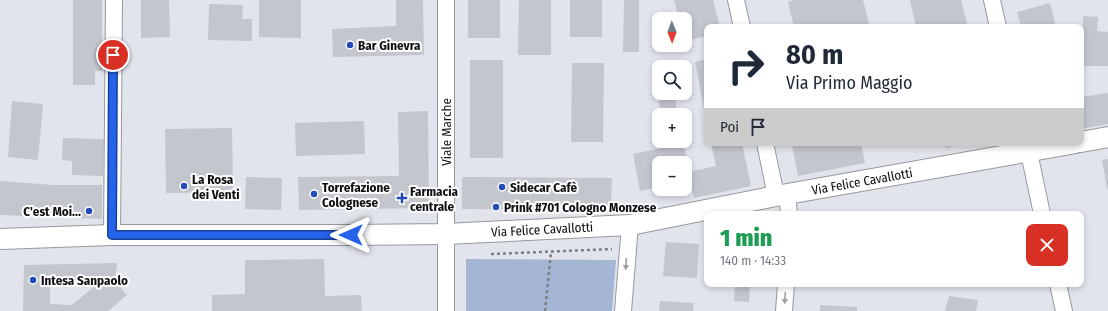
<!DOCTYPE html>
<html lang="it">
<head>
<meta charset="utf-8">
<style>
  body { margin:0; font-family:"Fira Sans Condensed",sans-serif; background:#f6f6f7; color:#1f2937; height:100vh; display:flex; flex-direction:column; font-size:15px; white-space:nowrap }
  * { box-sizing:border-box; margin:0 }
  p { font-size:13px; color:#747a83 }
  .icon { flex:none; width:22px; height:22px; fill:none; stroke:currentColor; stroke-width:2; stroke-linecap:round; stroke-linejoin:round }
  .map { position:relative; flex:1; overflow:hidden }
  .panel { position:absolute; left:704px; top:211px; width:380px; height:76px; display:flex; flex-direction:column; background:#fff; border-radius:8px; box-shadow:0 2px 6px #0003 }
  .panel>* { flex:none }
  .top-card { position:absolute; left:704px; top:24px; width:380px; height:122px; border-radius:8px; box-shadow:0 2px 6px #0003; background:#fff; color:#1f2937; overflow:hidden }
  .needle { width:26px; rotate:179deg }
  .buttons { position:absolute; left:652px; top:12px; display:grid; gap:8px }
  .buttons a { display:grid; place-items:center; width:40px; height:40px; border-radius:8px; background:#fff; box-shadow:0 2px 6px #0003; font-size:20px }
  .pin { position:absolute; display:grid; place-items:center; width:34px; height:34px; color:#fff; margin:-17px; border:2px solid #fff; border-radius:50%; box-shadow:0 1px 4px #0007 }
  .me { position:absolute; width:44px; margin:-22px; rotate:270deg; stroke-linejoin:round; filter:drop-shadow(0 0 3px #0008) }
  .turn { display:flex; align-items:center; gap:14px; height:84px; padding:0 16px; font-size:18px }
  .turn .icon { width:52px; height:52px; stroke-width:2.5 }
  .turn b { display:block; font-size:28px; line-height:34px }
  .then { display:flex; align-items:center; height:38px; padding:0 16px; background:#0003; gap:8px; font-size:15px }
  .round { display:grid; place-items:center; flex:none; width:42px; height:42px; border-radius:8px; background:#f6f6f7 }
  .overview { display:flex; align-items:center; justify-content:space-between; height:68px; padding:0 16px }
  h1 { font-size:24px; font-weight:800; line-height:30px; color:#1e9e55 }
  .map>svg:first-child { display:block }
  .green { fill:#a5b5d4 }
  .building { fill:#c3c6cd; fill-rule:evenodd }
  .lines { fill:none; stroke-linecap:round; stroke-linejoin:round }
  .minor-casing { stroke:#96999f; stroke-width:18 }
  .tertiary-casing { stroke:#96999f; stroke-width:22 }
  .path { stroke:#7c7e82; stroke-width:2.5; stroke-dasharray:3 3; stroke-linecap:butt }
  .minor { stroke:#fff; stroke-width:16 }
  .tertiary { stroke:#fff; stroke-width:20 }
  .oneway { fill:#9f9fa0 }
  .route-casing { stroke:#184099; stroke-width:10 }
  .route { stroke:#2563eb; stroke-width:7 }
  .poi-dot { fill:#214cba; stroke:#fff; stroke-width:1.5 }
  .labels { text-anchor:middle; stroke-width:4; stroke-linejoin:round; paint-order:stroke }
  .poi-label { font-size:13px; font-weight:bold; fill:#0f1012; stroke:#fff; text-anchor:start }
  .street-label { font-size:13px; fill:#0f1012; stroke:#fff }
</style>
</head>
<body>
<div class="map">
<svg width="1108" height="311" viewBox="0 0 1108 311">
  <rect width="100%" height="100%" fill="#e1e4eb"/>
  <polygon class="green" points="466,259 616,260 612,311 466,311"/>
  <g class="building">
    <polygon points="73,0 102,0 102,71 95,71 95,85 73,85"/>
    <polygon points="141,0 169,0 170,37 141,38"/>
    <polygon points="259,0 301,0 301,38 259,37"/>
    <polygon points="396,0 423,0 424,55 333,57 332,29 396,26"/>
    <rect x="468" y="0" width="32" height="38"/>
    <polygon points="519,0 551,0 551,55 518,55"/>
    <rect x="570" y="0" width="32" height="37"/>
    <polygon points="624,0 639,0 639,52 623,52"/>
    <polygon points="674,0 713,0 720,27 707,27 707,36 685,41 685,19 679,19"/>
    <polygon points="795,0 863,0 870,27 794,27 788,2"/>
    <polygon points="910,0 961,0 968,27 916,27"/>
    <polygon points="1050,3 1056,27 1021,27 1017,12"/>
    <polygon points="209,4 243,5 242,19 252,19 252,41 208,40"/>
    <polygon points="1083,16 1098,17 1097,31 1108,32 1108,66 1082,66"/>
    <polygon points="707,59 707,119 706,119 695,62"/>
    <rect x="470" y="60" width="33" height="98"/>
    <polygon points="572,63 604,63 603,142 571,142"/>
    <polygon points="654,67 659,67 659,93 674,93 678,115 661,115"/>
    <polygon points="1108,93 1108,124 1081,129 1081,97"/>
    <polygon points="12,101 43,104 38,160 8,157"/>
    <polygon points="428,111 429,208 299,210 298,177 399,176 398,112"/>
    <polygon points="364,121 365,154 296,156 295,123"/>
    <polygon points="232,128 233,192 166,193 165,129"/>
    <polygon points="63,138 104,139 103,176 72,175 72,161 62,160"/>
    <polygon points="665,141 683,141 689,172 716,166 711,143 742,143 751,186 694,198 690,181 685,182 685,163 659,163 659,187 640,191 633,154 666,147"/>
    <polygon points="806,143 861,143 865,163 798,176 792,146"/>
    <polygon points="945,143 963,143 963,144 946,148"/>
    <polygon points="1108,159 1108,189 1107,189 1102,160"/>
    <polygon points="246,177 282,178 281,210 245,209"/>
    <polygon points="462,177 612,178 611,204 569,210 462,209"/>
    <polygon points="0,181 54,185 102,185 102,219 0,215"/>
    <polygon points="666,242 699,244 697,278 663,276"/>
    <polygon points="324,259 325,296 361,295 362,311 212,311 212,295 245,294 245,260"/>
    <path d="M 117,263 L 115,281 L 127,295 L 108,311 L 23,311 L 24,265 ZM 50,284 L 97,284 L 72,305 L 50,304 Z"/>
    <polygon points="735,284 750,284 749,302 734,301"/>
    <polygon points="949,296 978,300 976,311 945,311"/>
    <polygon points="660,301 694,303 693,311 659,311"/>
    <polygon points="820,305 857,307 857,311 820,311"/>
  </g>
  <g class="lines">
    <defs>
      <g id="minor">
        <polyline points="446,0 446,311"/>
        <polyline points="736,0 742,27"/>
        <polyline points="992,0 998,27"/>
        <polyline points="765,143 776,196"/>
        <polyline points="1027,143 1042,214"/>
        <polyline points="787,195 789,214"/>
        <polyline points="112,235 114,0"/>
        <polyline points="1058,284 1064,311"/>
        <polyline points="623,311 630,225"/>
        <polyline points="784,311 786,284"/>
      </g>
      <g id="tertiary">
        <polyline points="1081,142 1108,137"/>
        <polyline points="0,239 112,235 351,235 446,234 630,225 776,196 1076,143"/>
      </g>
    </defs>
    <use href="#minor" class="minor-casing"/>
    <use href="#tertiary" class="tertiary-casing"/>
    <g class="path">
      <polyline points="491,254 612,249"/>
      <polyline points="545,311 551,252"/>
    </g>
    <use href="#minor" class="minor"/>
    <use href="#tertiary" class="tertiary"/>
  </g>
  <defs><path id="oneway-solid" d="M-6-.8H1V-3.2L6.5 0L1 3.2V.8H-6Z"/></defs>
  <g class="oneway">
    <use href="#oneway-solid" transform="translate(626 264) rotate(94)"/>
    <use href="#oneway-solid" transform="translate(785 298) rotate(94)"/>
  </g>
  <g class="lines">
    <defs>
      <polyline id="route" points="113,55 112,235 351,235"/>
    </defs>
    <use href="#route" class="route-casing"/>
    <use href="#route" class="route"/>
  </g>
  <g class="poi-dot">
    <circle cx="350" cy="45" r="4"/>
    <circle cx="184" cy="186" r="4"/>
    <circle cx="502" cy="187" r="4"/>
    <circle cx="314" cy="194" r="4"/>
    <path d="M400 192h4v4h4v4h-4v4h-4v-4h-4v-4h4z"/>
    <circle cx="496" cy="207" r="4"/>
    <circle cx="89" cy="211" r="4"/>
    <circle cx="33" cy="280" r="4"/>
  </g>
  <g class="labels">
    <g class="poi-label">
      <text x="358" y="50">Bar Ginevra</text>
      <text x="192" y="184">La Rosa<tspan x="192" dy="15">dei Venti</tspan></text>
      <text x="322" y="192">Torrefazione<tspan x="322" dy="15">Colognese</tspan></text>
      <text x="510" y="192">Sidecar Cafè</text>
      <text x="410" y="196">Farmacia<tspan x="410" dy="15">centrale</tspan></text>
      <text x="504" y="212">Prink #701 Cologno Monzese</text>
      <text x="81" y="216" text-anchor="end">C'est Moi...</text>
      <text x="41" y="285">Intesa Sanpaolo</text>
    </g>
    <g class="street-label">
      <text transform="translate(446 132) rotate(-90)" y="5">Viale Marche</text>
      <text transform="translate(862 181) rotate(-10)" y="5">Via Felice Cavallotti</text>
      <text transform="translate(542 229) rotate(-3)" y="5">Via Felice Cavallotti</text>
    </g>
  </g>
</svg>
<div class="buttons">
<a><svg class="needle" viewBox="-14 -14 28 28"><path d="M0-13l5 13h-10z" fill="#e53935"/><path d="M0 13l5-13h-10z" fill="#747a83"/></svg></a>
<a><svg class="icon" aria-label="search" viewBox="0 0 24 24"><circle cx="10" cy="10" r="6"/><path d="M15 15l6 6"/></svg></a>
<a>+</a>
<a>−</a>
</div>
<div class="pin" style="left:113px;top:55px;background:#d93025"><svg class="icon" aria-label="arrive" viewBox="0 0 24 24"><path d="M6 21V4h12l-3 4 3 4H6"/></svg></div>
<svg class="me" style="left:351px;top:235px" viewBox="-20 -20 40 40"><path d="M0-17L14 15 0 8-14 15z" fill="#2563eb" stroke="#fff" stroke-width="4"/></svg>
<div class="top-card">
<div class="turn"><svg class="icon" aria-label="right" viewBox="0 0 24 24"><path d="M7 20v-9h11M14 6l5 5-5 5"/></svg><div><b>80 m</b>Via Primo Maggio</div></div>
<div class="then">Poi<svg class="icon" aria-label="arrive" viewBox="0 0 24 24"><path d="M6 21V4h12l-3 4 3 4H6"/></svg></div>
</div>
<section class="panel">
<div class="overview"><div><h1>1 min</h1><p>140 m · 14:33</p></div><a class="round" style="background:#d93025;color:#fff"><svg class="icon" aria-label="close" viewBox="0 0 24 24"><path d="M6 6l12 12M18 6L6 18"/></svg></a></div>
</section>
</div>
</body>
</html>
